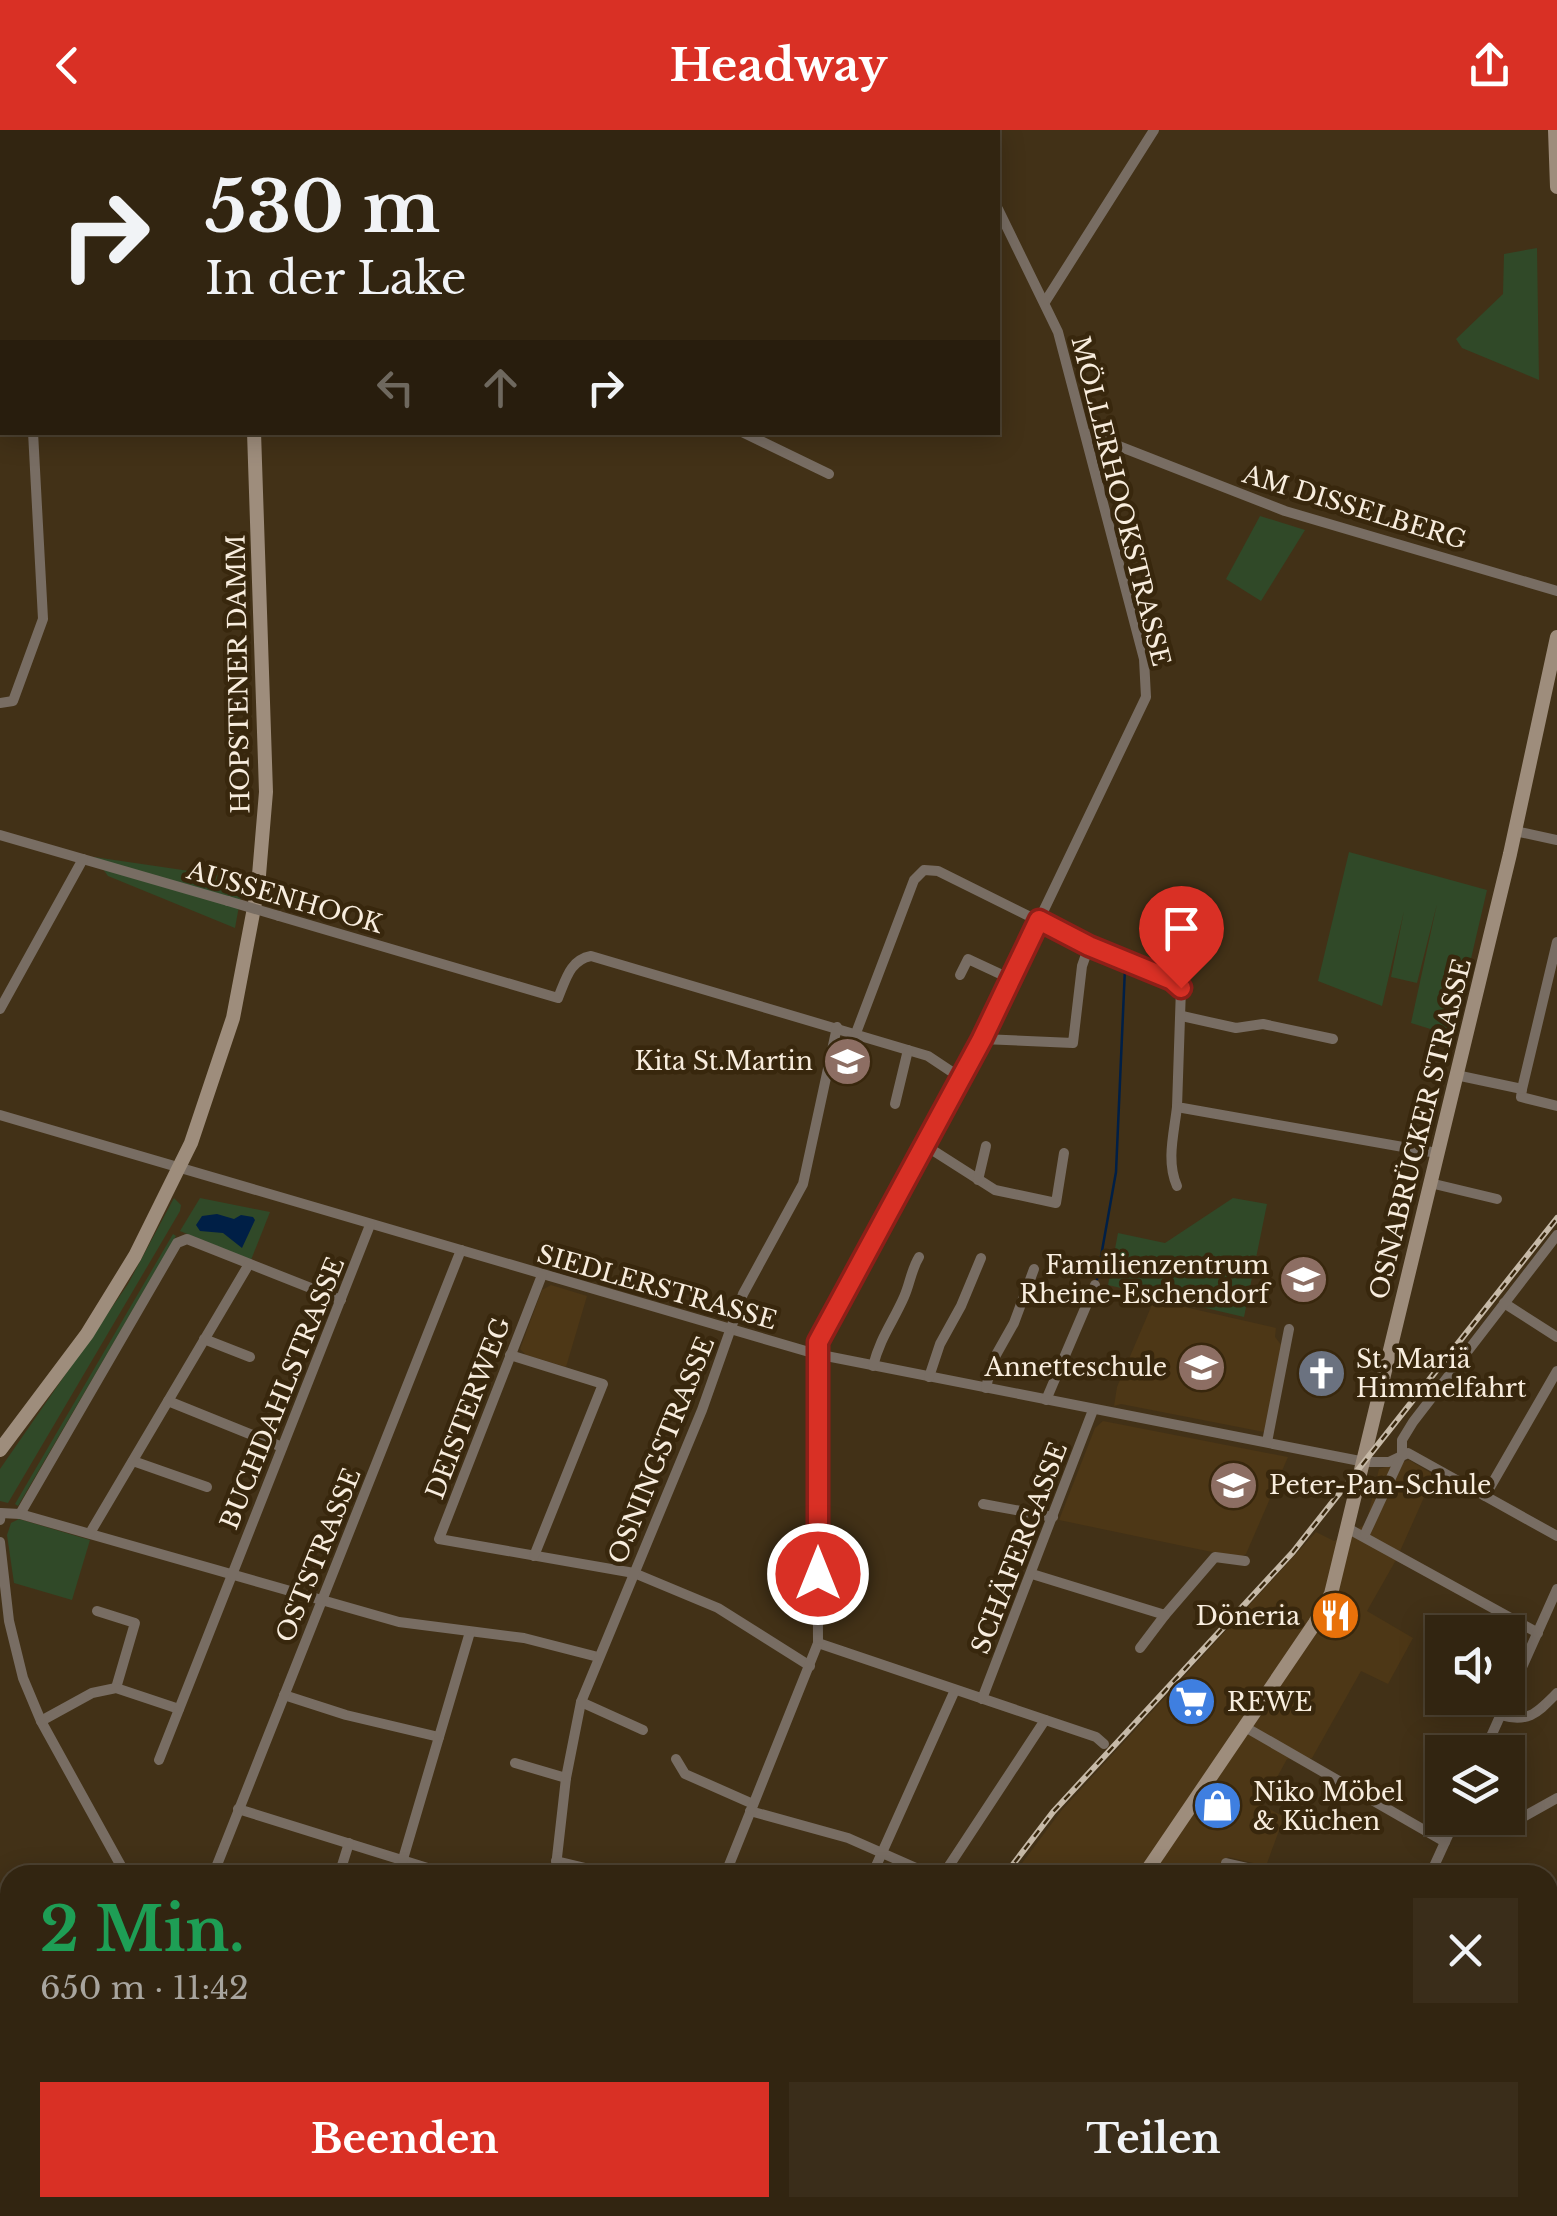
<!DOCTYPE html>
<html lang="de">
<head>
<meta charset="utf-8">
<style>
  body { margin:0; font-family:"Libre Baskerville",serif; background:#3a2d1a; color:#f1f3f6; height:100vh; display:flex; flex-direction:column; font-size:38px; white-space:nowrap }
  * { box-sizing:border-box; margin:0 }
  p { font-size:32px; color:#a8a59f }
  .icon { flex:none; width:55px; height:55px; fill:none; stroke:currentColor; stroke-width:2; stroke-linecap:round; stroke-linejoin:round }
  .map { position:relative; flex:1; overflow:hidden }
  .drawer { position:absolute; left:0px; top:1735px; width:1558px; height:352px; display:flex; flex-direction:column; background:#322511; border-radius:30px 30px 0 0; box-shadow:0 5px 25px #0003,0 0 0 2px #4d4231 }
  .drawer>* { flex:none }
  .banner { position:absolute; left:0px; top:0px; width:1000px; height:305px; box-shadow:0 5px 25px #0003,0 0 0 2px #4d4231; background:#322511; color:#f1f3f6; overflow:hidden }
  .tools { position:absolute; left:1425px; top:1485px; display:grid; gap:20px }
  .tools a { display:grid; place-items:center; width:100px; height:100px; border-radius:0px; background:#322511; box-shadow:0 5px 25px #0003,0 0 0 2px #4d4231; font-size:50px }
  .pin { position:absolute; display:grid; place-items:center; width:85px; height:85px; color:#fff; margin:-102px -42px; border-radius:50% 50% 50% 0; rotate:-45deg; box-shadow:0 0 10px #0007 }
  .pin .icon { rotate:45deg }
  .me { position:absolute; width:110px; margin:-55px; rotate:0deg; stroke-linejoin:round; filter:drop-shadow(0 0 8px #0008) }
  .turn { display:flex; align-items:center; gap:35px; height:210px; padding:0 40px; font-size:45px }
  .turn .icon { width:130px; height:130px; stroke-width:2.5 }
  .turn b { display:block; font-size:70px; line-height:85px }
  .lanes { display:flex; align-items:center; height:95px; padding:0 40px; background:#0003; justify-content:center; gap:50px; direction:ltr }
  .lanes .off { opacity:.35 }
  .round { display:grid; place-items:center; flex:none; width:105px; height:105px; border-radius:0px; background:#3a2d1a }
  .headline { display:flex; align-items:center; justify-content:space-between; height:170px; padding:0 40px }
  h1 { font-size:60px; font-weight:700; line-height:75px; color:#1e9e55 }
  .action { display:flex; gap:20px; margin-top:auto; padding:20px 40px }
  .action a { flex:1; height:115px; border-radius:0px; background:#d93025; color:#fff; font-size:40px; font-weight:700; line-height:115px; text-align:center }
  .action a+a { background:#3a2d1a; color:#f1f3f6 }
  header { display:flex; justify-content:space-between; align-items:center; height:130px; padding:0 40px; background:#d93025; color:#fff; font-size:45px; font-weight:700 }
  .map>svg:first-child { display:block }
  .built { fill:#4d3716 }
  .green { fill:#304928 }
  .water { fill:#001f46 }
  .lines { fill:none; stroke-linecap:round; stroke-linejoin:round }
  .stream { stroke:#001f46; stroke-width:2.5 }
  .minor { stroke:#786d63; stroke-width:10 }
  .tertiary { stroke:#786d63; stroke-width:12 }
  .secondary { stroke:#9e8d7c; stroke-width:14 }
  .rail-casing { stroke:#c6b9a7; stroke-width:6 }
  .rail { stroke:#38270d; stroke-width:2.5; stroke-dasharray:8; stroke-linecap:butt }
  .minor-bridge { stroke:#786d63; stroke-width:10 }
  .route-casing { stroke:#8d1f18; stroke-width:25 }
  .route { stroke:#d93025; stroke-width:18 }
  .labels { text-anchor:middle; stroke-width:9; stroke-linejoin:round; paint-order:stroke }
  .street-label { font-size:25px; fill:#f8edde; stroke:#38270d }
  .poi-label { font-size:25px; fill:#f8edde; stroke:#38270d; text-anchor:end }
</style>
</head>
<body>
<header><svg class="icon" aria-label="back" viewBox="0 0 24 24"><path d="M15 5l-7 7 7 7"/></svg>Headway<svg class="icon" aria-label="share" viewBox="0 0 24 24"><path d="M12 15V3M7 8l5-5 5 5M5 13v7h14v-7"/></svg></header>
<div class="map">
<svg width="1557" height="2086" viewBox="0 0 1557 2086">
  <rect width="100%" height="100%" fill="#423117"/>
  <g class="built">
    <polygon points="551,1155 587,1166 566,1237 526,1225 520,1219 542,1160"/>
    <polygon points="1154,1170 1276,1198 1275,1207 1282,1216 1264,1302 1121,1274 1114,1276 1117,1257"/>
    <polygon points="1103,1291 1288,1327 1246,1424 1241,1427 1207,1421 1059,1390 1095,1298"/>
    <polygon points="1409,1330 1434,1345 1396,1430 1367,1481 1413,1508 1388,1554 1361,1541 1312,1628 1287,1629 1262,1675 1284,1687 1266,1736 1228,1727 1215,1745 1013,1745 1061,1681 1316,1402 1334,1411 1366,1394 1379,1339"/>
    <polygon points="795,2078 1003,2078 1009,2086 789,2086"/>
  </g>
  <g class="green">
    <polygon points="1537,118 1539,250 1462,218 1456,209 1503,164 1504,124"/>
    <polygon points="1260,386 1305,400 1261,471 1226,449"/>
    <polygon points="1349,722 1487,760 1453,906 1411,893 1437,774 1417,853 1391,847 1404,781 1382,876 1318,851"/>
    <polygon points="94,727 244,749 235,798 108,746"/>
    <polygon points="174,1068 181,1075 180,1081 8,1373 0,1371 0,1339 128,1154"/>
    <polygon points="200,1068 270,1082 251,1130 180,1101"/>
    <polygon points="1233,1068 1267,1074 1244,1187 1108,1155 1118,1103 1165,1113"/>
    <polygon points="173,1104 176,1106 18,1376 15,1374"/>
    <polygon points="19,1389 90,1410 72,1470 14,1453 7,1405 11,1393"/>
    <polygon points="311,2078 456,2078 467,2086 312,2086"/>
  </g>
  <polygon class="water" points="217,1084 234,1089 241,1085 253,1087 255,1090 242,1118 223,1103 200,1101 196,1095 202,1086"/>
  <g class="lines">
    <polyline class="stream" points="1097,1149 1116,1042 1125,838"/>
    <g class="minor">
      <polyline points="50,0 50,2"/>
      <polyline points="529,0 529,2"/>
      <polyline points="957,0 958,2"/>
      <polyline points="1045,172 1154,0"/>
      <polyline points="742,302 829,344"/>
      <polyline points="1088,304 1285,381 1557,461"/>
      <polyline points="0,573 13,571 43,489 33,302"/>
      <polyline points="1515,701 1557,710"/>
      <polyline points="0,705 228,771"/>
      <path d="M 279,786 L 558,868 C 566,849 570,830 591,826 L 928,926 L 961,948"/>
      <polyline points="960,845 968,829 1011,849"/>
      <polyline points="0,879 83,729"/>
      <polyline points="1182,886 1236,898 1263,894 1333,909"/>
      <polyline points="856,903 914,750 924,740 938,741 1089,816 1172,850 1181,858 1177,977 1437,1023"/>
      <polyline points="982,909 1073,913 1082,836 1089,816"/>
      <polyline points="1456,945 1522,959 1521,967 1557,976"/>
      <polyline points="1522,959 1557,812"/>
      <polyline points="895,974 908,920"/>
      <path d="M 1177,977 C 1174,1004 1166,1031 1177,1056"/>
      <polyline points="0,985 816,1224 1365,1332 1389,1332 1408,1323 1557,1406"/>
      <polyline points="926,1016 995,1060 1056,1073 1064,1023"/>
      <polyline points="978,1050 986,1016"/>
      <polyline points="1430,1053 1497,1069"/>
      <polyline points="542,1145 439,1409 634,1443 718,1478 810,1536"/>
      <polyline points="1504,1173 1557,1207"/>
      <polyline points="204,1209 250,1227"/>
      <polyline points="510,1225 603,1254 534,1426"/>
      <path d="M 873,1236 C 880,1208 893,1192 904,1167 C 910,1154 911,1140 919,1127"/>
      <polyline points="929,1247 940,1214 961,1176 981,1128"/>
      <polyline points="986,1258 992,1232 1014,1193 1034,1139"/>
      <polyline points="1046,1270 1095,1155"/>
      <polyline points="168,1271 282,1317"/>
      <polyline points="1267,1312 1289,1199"/>
      <polyline points="133,1331 207,1357"/>
      <polyline points="1485,1366 1557,1241"/>
      <polyline points="983,1374 1053,1387"/>
      <polyline points="20,1384 177,1113 187,1109 341,1170"/>
      <polyline points="0,1390 1,1383 20,1384 399,1492 524,1508 598,1527"/>
      <polyline points="1349,1399 1538,1503"/>
      <polyline points="90,1403 249,1134"/>
      <polyline points="1365,1404 1402,1324 1402,1310 1413,1292 1557,1105"/>
      <polyline points="0,1412 9,1491 23,1548 41,1591 126,1745"/>
      <polyline points="1032,1444 1165,1485 1215,1427 1245,1431"/>
      <polyline points="97,1481 135,1493 116,1558"/>
      <polyline points="818,1513 1096,1607 1104,1614"/>
      <polyline points="1140,1518 1165,1485"/>
      <polyline points="284,1565 346,1585 439,1607"/>
      <polyline points="982,1569 1093,1280"/>
      <polyline points="581,1572 643,1600"/>
      <path d="M 1500,1585 C 1529,1593 1537,1583 1557,1563"/>
      <polyline points="41,1591 92,1563 116,1558 179,1579"/>
      <polyline points="1245,1597 1445,1712"/>
      <polyline points="1484,1622 1557,1459"/>
      <polyline points="676,1629 685,1644 753,1674"/>
      <polyline points="159,1630 370,1095"/>
      <polyline points="515,1633 566,1648"/>
      <polyline points="238,1679 450,1745"/>
      <polyline points="750,1681 848,1708 932,1745"/>
      <polyline points="1489,1688 1514,1692 1557,1668"/>
      <polyline points="403,1729 470,1502"/>
      <polyline points="556,1731 615,1745"/>
      <polyline points="1226,1733 1278,1745"/>
      <polyline points="213,1745 461,1120"/>
      <polyline points="339,1745 349,1713"/>
      <polyline points="555,1745 566,1648 581,1572 702,1280 743,1164 803,1054 837,897"/>
      <polyline points="725,1745 818,1513 817,1212 982,909 1146,567 1144,529 1058,202 998,79"/>
      <polyline points="872,1745 955,1560"/>
      <polyline points="943,1745 1045,1590"/>
      <polyline points="1430,1745 1456,1688"/>
      <polyline points="0,1953 10,1956"/>
      <polyline points="6,2004 10,1990"/>
      <polyline points="0,2053 10,2056"/>
      <polyline points="1548,2057 1557,2029"/>
      <polyline points="65,2078 77,2086"/>
      <polyline points="710,2078 711,2086"/>
      <polyline points="995,2078 1007,2086"/>
      <polyline points="1267,2078 1275,2086"/>
      <polyline points="200,2079 210,2078"/>
      <polyline points="136,2086 140,2079"/>
      <polyline points="524,2086 528,2078"/>
      <polyline points="1118,2086 1125,2078"/>
      <polyline points="1545,2086 1545,2078"/>
    </g>
    <g class="tertiary">
      <polyline points="100,2 107,0"/>
      <polyline points="0,50 2,48"/>
      <polyline points="0,1937 10,1940"/>
      <polyline points="499,2078 515,2086"/>
    </g>
    <g class="secondary">
      <polyline points="244,0 244,2"/>
      <polyline points="1555,0 1557,57"/>
      <polyline points="0,1320 87,1204 135,1126 191,1013 233,888 258,757 266,662 254,302"/>
      <polyline points="1144,1745 1315,1493 1331,1464 1510,724 1557,507"/>
      <polyline points="916,2086 921,2078"/>
    </g>
    <defs>
      <g id="rail">
        <polyline points="1005,1745 1053,1682 1293,1422 1557,1088"/>
        <polyline points="780,2086 785,2078"/>
      </g>
    </defs>
    <use href="#rail" class="rail-casing"/>
    <use href="#rail" class="rail"/>
    <polyline class="minor-bridge" points="228,771 279,786"/>
  </g>
  <g class="lines">
    <defs>
      <polyline id="route" points="818,1444 818,1212 982,909 1039,790 1089,816 1172,850 1181,858"/>
    </defs>
    <use href="#route" class="route-casing"/>
    <use href="#route" class="route"/>
  </g>
  <defs>
    <symbol id="school-disc" viewBox="-11 -11 22 22"><circle r="9.5" fill="#8d6e63" stroke="#38270d"/><path d="M0-5L7-2L0 1L-7-2ZM-4 1L0 2.5L4 1V4Q0 6-4 4Z" fill="#fff"/></symbol>
    <symbol id="church-disc" viewBox="-11 -11 22 22"><circle r="9.5" fill="#6b7280" stroke="#38270d"/><path d="M-1.2-6h2.4v3.5h3.3v2.4h-3.3V6h-2.4V-.1h-3.3v-2.4h3.3Z" fill="#fff"/></symbol>
    <symbol id="restaurant-disc" viewBox="-11 -11 22 22"><circle r="9.5" fill="#e8710a" stroke="#38270d"/><path d="M-5-6h1v4h1v-4h1v4h1v-4h1v5L-1.5 .5V6h-2V.5L-5-1ZM5-6V6H3V1.5H1.5Q1.5-4 5-6Z" fill="#fff"/></symbol>
    <symbol id="supermarket-disc" viewBox="-11 -11 22 22"><circle r="9.5" fill="#3f7fe0" stroke="#38270d"/><path d="M-6-5.5h2.5l.6 2H6L4.5 2H-2.5L-4.4-4H-6ZM-1.5 3.2a1.3 1.3 0 1 0 .1 0ZM3 3.2a1.3 1.3 0 1 0 .1 0Z" fill="#fff"/></symbol>
    <symbol id="shop-disc" viewBox="-11 -11 22 22"><circle r="9.5" fill="#3f7fe0" stroke="#38270d"/><path d="M-5-2.5h2.3a2.7 3.5 0 0 1 5.4 0H5L5.5 6h-11ZM-1.5-2.5h3a1.5 2.3 0 0 0-3 0Z" fill="#fff"/></symbol>
  </defs>
  <g fill-rule="evenodd">
    <use href="#school-disc" x="820" y="904" width="55" height="55"/>
    <use href="#school-disc" x="1276" y="1122" width="55" height="55"/>
    <use href="#school-disc" x="1174" y="1210" width="55" height="55"/>
    <use href="#church-disc" x="1294" y="1216" width="55" height="55"/>
    <use href="#school-disc" x="1206" y="1328" width="55" height="55"/>
    <use href="#restaurant-disc" x="1308" y="1458" width="55" height="55"/>
    <use href="#supermarket-disc" x="1164" y="1544" width="55" height="55"/>
    <use href="#shop-disc" x="1190" y="1648" width="55" height="55"/>
  </g>
  <g class="labels">
    <g class="street-label">
      <text transform="translate(1121 371) rotate(76)" y="9">MÖLLERHOOKSTRASSE</text>
      <text transform="translate(1355 377) rotate(17)" y="9">AM DISSELBERG</text>
      <text transform="translate(238 544) rotate(-91)" y="9">HOPSTENER DAMM</text>
      <text transform="translate(285 767) rotate(16)" y="9">AUSSENHOOK</text>
      <text transform="translate(1420 999) rotate(-76)" y="9">OSNABRÜCKER STRASSE</text>
      <text transform="translate(657 1157) rotate(16)" y="9">SIEDLERSTRASSE</text>
      <text transform="translate(282 1263) rotate(-68)" y="9">BUCHDAHLSTRASSE</text>
      <text transform="translate(468 1278) rotate(-69)" y="9">DEISTERWEG</text>
      <text transform="translate(661 1320) rotate(-68)" y="9">OSNINGSTRASSE</text>
      <text transform="translate(1019 1418) rotate(-69)" y="9">SCHÄFERGASSE</text>
      <text transform="translate(318 1425) rotate(-68)" y="9">OSTSTRASSE</text>
    </g>
    <g class="poi-label">
      <text x="813" y="940">Kita St.Martin</text>
      <text x="1269" y="1144">Familienzentrum<tspan x="1269" dy="29">Rheine-Eschendorf</tspan></text>
      <text x="1356" y="1238" text-anchor="start">St. Mariä<tspan x="1356" dy="29">Himmelfahrt</tspan></text>
      <text x="1167" y="1246">Annetteschule</text>
      <text x="1269" y="1364" text-anchor="start">Peter-Pan-Schule</text>
      <text x="1300" y="1495">Döneria</text>
      <text x="1227" y="1581" text-anchor="start">REWE</text>
      <text x="1253" y="1671" text-anchor="start">Niko Möbel<tspan x="1253" dy="29">&amp; Küchen</tspan></text>
    </g>
  </g>
</svg>
<div class="tools">
<a><svg class="icon" aria-label="sound" viewBox="0 0 24 24"><path d="M4 9h4l5-4v14l-5-4H4zM17 9q2 3 0 6"/></svg></a>
<a><svg class="icon" aria-label="layers" viewBox="0 0 24 24"><path d="M12 4l9 5-9 5-9-5zM3 14l9 5 9-5"/></svg></a>
</div>
<div class="pin" style="left:1181px;top:858px;background:#d93025"><svg class="icon" aria-label="arrive" viewBox="0 0 24 24"><path d="M6 21V4h12l-3 4 3 4H6"/></svg></div>
<svg class="me" style="left:818px;top:1444px" viewBox="-20 -20 40 40"><circle r="17" fill="#d93025" stroke="#fff" stroke-width="3"/><path d="M0-11L8 9 0 5-8 9z" fill="#fff"/></svg>
<div class="banner">
<div class="turn"><svg class="icon" aria-label="right" viewBox="0 0 24 24"><path d="M7 20v-9h11M14 6l5 5-5 5"/></svg><div><b>530 m</b>In der Lake</div></div>
<div class="lanes"><svg class="icon off" aria-label="left" viewBox="0 0 24 24"><path d="M17 20v-9H6M10 6l-5 5 5 5"/></svg><svg class="icon off" aria-label="ahead" viewBox="0 0 24 24"><path d="M12 20V5M6 11l6-6 6 6"/></svg><svg class="icon" aria-label="right" viewBox="0 0 24 24"><path d="M7 20v-9h11M14 6l5 5-5 5"/></svg></div>
</div>
<section class="drawer">
<div class="headline"><div><h1>2 Min.</h1><p>650 m · 11:42</p></div><a class="round"><svg class="icon" aria-label="close" viewBox="0 0 24 24"><path d="M6 6l12 12M18 6L6 18"/></svg></a></div>
<div class="action"><a>Beenden</a><a>Teilen</a></div>
</section>
</div>
</body>
</html>
